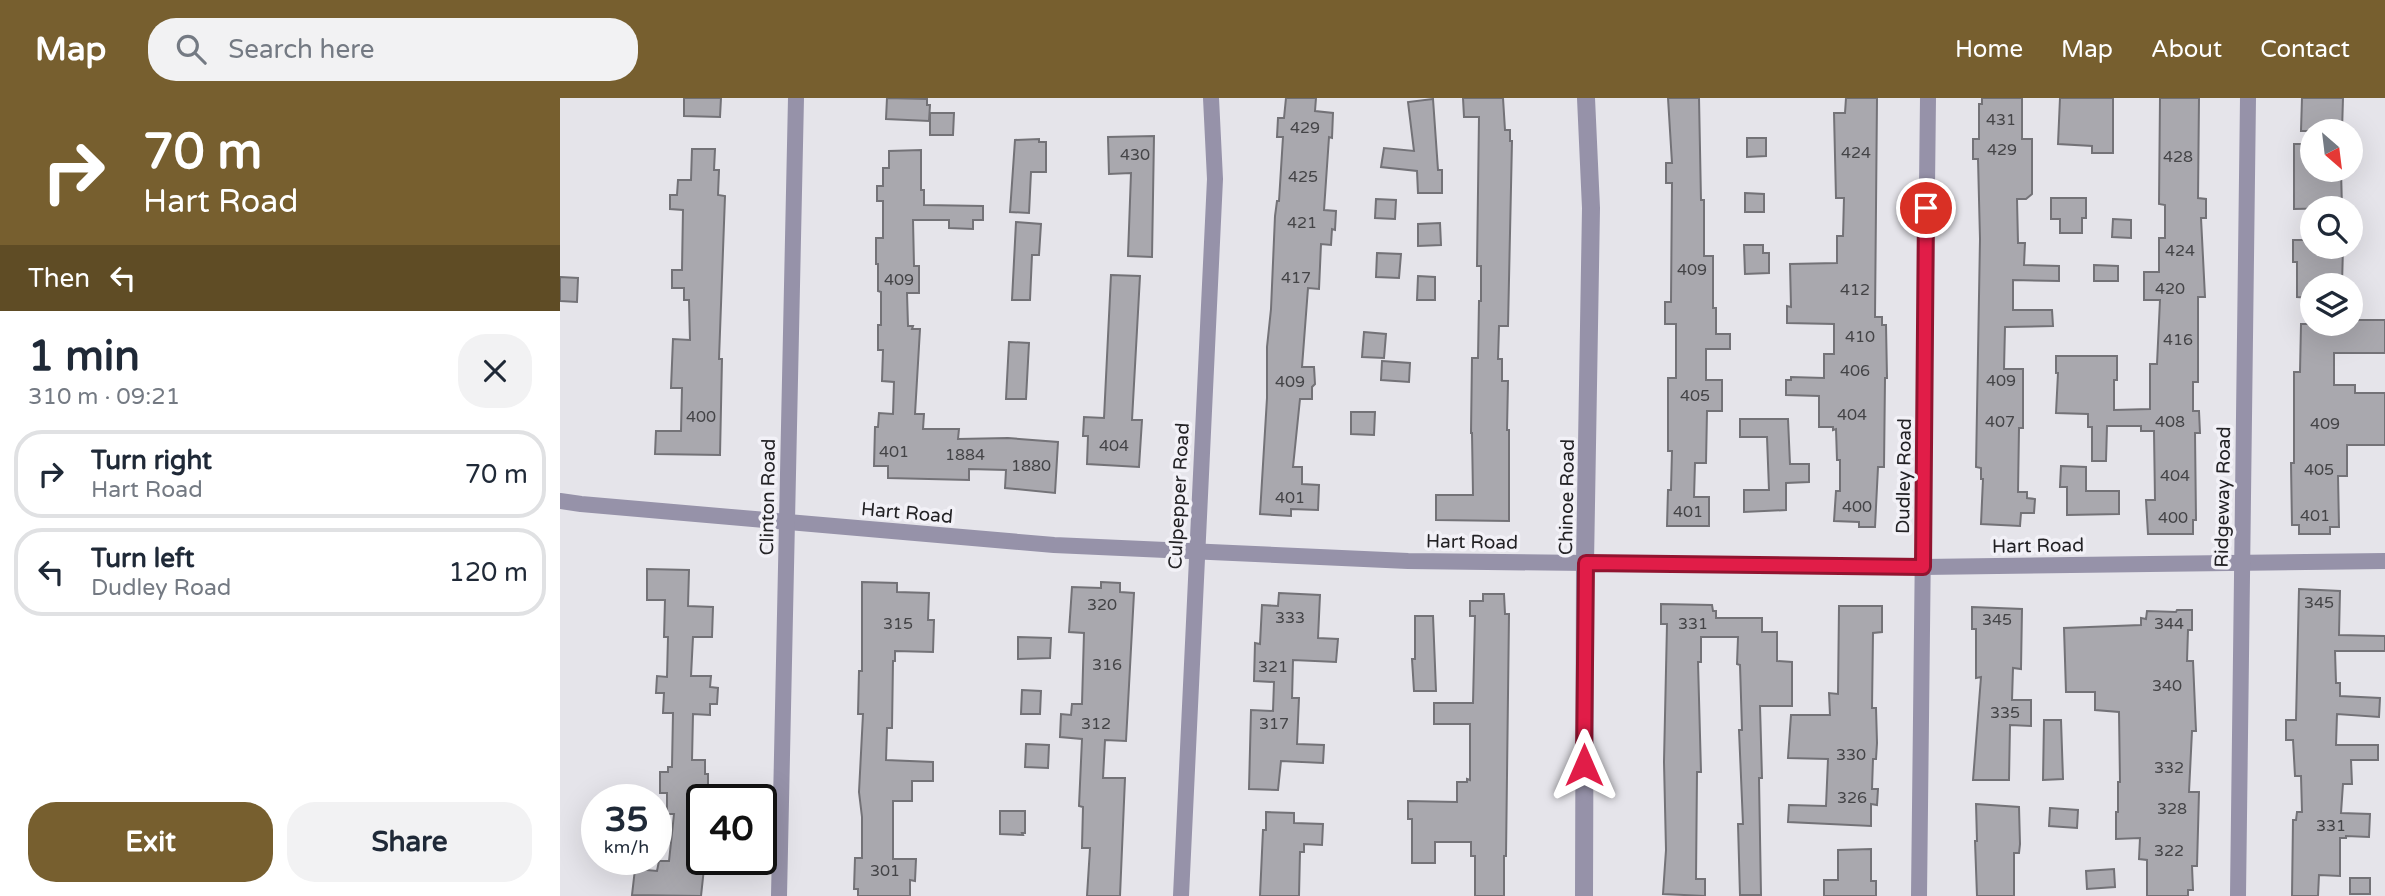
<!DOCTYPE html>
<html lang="en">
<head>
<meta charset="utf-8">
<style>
  body { margin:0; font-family:"Varela Round",sans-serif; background:#f2f2f3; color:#1f2937; height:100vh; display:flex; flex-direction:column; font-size:26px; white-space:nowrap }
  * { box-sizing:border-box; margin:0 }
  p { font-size:23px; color:#747a83 }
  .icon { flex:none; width:38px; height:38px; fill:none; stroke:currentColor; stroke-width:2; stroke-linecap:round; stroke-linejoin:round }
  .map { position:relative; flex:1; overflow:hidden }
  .panel { display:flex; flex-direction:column; background:#fff; width:560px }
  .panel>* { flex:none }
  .top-card { background:#775f2f; color:#fff; overflow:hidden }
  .needle { width:46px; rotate:152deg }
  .buttons { position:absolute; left:1740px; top:21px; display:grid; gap:14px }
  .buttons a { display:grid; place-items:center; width:63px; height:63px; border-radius:50%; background:#fff; box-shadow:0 7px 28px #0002; font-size:35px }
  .speed { position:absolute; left:21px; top:686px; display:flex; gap:14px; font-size:35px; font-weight:700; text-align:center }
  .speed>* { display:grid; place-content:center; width:91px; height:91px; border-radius:50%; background:#fff; box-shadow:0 7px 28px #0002; line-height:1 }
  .speed small { font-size:18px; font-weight:400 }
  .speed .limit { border:4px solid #111; border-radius:10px; background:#fff; color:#111 }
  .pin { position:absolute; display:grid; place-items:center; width:60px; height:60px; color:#fff; margin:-30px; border:4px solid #fff; border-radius:50%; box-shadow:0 2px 7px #0007 }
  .me { position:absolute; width:77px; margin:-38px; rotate:0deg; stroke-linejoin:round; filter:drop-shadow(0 0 5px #0008) }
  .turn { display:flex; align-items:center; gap:24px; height:147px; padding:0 28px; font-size:32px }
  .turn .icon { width:91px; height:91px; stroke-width:2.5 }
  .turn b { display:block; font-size:49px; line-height:60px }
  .then { display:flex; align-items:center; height:66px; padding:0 28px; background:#0003; gap:14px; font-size:26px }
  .round { display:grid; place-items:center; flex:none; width:74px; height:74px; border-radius:28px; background:#f2f2f3 }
  .head { display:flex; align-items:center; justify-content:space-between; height:119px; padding:0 28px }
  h1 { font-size:42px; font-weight:800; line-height:52px }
  .cta { display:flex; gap:14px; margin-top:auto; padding:14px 28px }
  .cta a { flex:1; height:80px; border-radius:28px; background:#775f2f; color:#fff; font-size:28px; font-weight:800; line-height:80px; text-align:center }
  .cta a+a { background:#f2f2f3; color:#1f2937 }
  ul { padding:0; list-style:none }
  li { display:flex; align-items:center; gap:21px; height:88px; margin:0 14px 10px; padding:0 14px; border:4px solid #e0e1e3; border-radius:28px }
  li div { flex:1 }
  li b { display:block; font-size:26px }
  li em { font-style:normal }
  header { display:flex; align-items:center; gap:42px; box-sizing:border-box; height:98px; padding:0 35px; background:#775f2f; color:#fff }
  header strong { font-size:33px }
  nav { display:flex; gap:38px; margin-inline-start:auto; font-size:24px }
  .search { width:490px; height:63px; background:#f2f2f3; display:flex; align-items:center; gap:18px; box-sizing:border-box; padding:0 24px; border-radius:28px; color:#747a83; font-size:26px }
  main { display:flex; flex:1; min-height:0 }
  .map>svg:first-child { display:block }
  .building { fill:#a9a8ae; stroke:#737277; stroke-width:2 }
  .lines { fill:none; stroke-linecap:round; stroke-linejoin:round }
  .minor { stroke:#9692a9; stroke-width:16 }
  .tertiary { stroke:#9692a9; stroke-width:18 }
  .route-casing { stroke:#92132f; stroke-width:18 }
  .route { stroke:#e11d48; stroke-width:12 }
  .labels { text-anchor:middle; stroke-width:7; stroke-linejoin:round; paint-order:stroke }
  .number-label { font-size:16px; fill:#444447 }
  .street-label { font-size:19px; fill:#232225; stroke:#f2f1f7 }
</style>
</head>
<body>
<header>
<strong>Map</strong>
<div class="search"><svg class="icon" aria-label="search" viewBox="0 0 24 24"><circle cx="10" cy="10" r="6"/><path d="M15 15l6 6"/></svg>Search here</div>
<nav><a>Home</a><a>Map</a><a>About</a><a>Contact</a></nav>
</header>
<main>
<section class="panel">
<div class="top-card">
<div class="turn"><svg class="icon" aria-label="right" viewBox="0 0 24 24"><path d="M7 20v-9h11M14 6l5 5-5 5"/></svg><div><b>70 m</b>Hart Road</div></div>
<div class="then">Then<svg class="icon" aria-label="left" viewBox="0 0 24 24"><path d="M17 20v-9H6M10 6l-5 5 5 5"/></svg></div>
</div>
<div class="head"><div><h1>1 min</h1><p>310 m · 09:21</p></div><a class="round"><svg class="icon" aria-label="close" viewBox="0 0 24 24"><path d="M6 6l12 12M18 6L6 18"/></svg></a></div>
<ul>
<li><svg class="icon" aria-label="right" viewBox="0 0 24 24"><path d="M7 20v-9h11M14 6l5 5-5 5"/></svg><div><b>Turn right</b><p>Hart Road</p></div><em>70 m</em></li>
<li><svg class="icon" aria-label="left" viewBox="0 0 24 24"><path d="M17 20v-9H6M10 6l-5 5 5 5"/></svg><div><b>Turn left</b><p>Dudley Road</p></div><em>120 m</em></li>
</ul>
<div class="cta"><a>Exit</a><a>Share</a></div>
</section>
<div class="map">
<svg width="1825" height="798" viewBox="0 0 1825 798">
  <rect width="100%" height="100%" fill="#e5e4ea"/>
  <g class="building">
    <polygon points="124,0 161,0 160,19 124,18"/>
    <polygon points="327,0 367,1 367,7 370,7 369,23 326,21"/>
    <polygon points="726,0 756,0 755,13 773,15 772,40 769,39 764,112 776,113 775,132 772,131 771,147 761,146 759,191 748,190 742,269 754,269 755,286 752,289 752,301 740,301 733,369 742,369 742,386 759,387 758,412 731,411 731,418 700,416 707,300 707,249 711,211 715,118 717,103 719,103 723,39 717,39 718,20 724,20"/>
    <polygon points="903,0 943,0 945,32 950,32 950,43 952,43 948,228 939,228 938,261 942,261 942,283 948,283 947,332 949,332 949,423 876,422 876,397 913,397 912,335 911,335 912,260 918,260 919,203 921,203 921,168 917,168 919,19 904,19"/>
    <polygon points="1108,0 1139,0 1141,102 1144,102 1144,158 1153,158 1153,210 1156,210 1156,236 1170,236 1170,251 1146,251 1146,282 1162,282 1162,313 1147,313 1146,365 1135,365 1134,399 1149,399 1149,428 1107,428 1108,392 1111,392 1112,353 1108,353 1108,280 1116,280 1116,226 1105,226 1105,204 1111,204 1112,85 1106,85 1106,65 1112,65"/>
    <polygon points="1286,0 1317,0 1315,219 1322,219 1322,227 1326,227 1327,280 1325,280 1324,369 1318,369 1315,429 1299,429 1299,424 1274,423 1276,393 1280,393 1280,362 1277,362 1276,331 1273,332 1273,329 1259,329 1259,298 1226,297 1226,282 1231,282 1231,279 1264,280 1264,256 1274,256 1274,226 1227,225 1227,208 1231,209 1230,166 1277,165 1277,138 1283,138 1284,100 1276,100 1274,15 1285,15"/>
    <polygon points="1422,0 1462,0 1462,41 1472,41 1472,96 1466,101 1457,101 1458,145 1465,145 1464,167 1499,168 1499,183 1453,182 1453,212 1492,212 1493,228 1445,229 1444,271 1463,271 1463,330 1459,330 1458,394 1467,394 1467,400 1475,401 1474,415 1461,415 1460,428 1421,426 1423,381 1421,381 1421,370 1416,369 1420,141 1418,61 1413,61 1413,41 1419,41 1419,6 1422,6"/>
    <polygon points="1500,0 1553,0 1553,55 1532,55 1532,48 1498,46"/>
    <polygon points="1600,0 1639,0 1638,100 1646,101 1646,120 1641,120 1645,199 1638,199 1638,284 1633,284 1633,313 1639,313 1640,335 1635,335 1636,422 1633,422 1633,436 1588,436 1586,402 1595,402 1594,333 1581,333 1581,328 1547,328 1546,363 1532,363 1532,329 1528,329 1528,316 1496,315 1498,275 1496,275 1496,258 1557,258 1557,282 1554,282 1554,312 1590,311 1590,266 1597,266 1600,202 1584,202 1584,174 1599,174 1599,140 1605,140 1605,107 1599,106"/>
    <polygon points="1742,0 1783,0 1782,33 1741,33"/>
    <polygon points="873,1 878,72 882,72 882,95 858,95 857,73 821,69 824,50 854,53 848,4"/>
    <polygon points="370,15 394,15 393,37 370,37"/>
    <polygon points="594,38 592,159 568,158 571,75 549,76 548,39"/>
    <polygon points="1187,40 1206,40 1206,58 1187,59"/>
    <polygon points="479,41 479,44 486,44 486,74 471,74 469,115 450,114 455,42"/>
    <polygon points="1734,46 1752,46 1752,72 1781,72 1782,110 1734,111"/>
    <polygon points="132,51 155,51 154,72 159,72 158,97 165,98 159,261 162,261 160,357 95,356 96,333 121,333 122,290 111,290 113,241 130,242 129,202 124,202 124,190 112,190 112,172 122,172 123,112 110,111 110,97 117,97 118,82 131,82"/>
    <polygon points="361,52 361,92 364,92 364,107 423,108 423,122 413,122 413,131 389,130 389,122 353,122 354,168 359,168 359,195 347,195 348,228 353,228 352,231 360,231 355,316 364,316 363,331 399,331 398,341 448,340 498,344 495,395 445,390 446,372 409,371 409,382 328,380 328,368 314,368 315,329 318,329 319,315 333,316 334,284 322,283 323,252 318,252 318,227 321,227 321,194 318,193 318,166 316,166 316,140 323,140 323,103 317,103 317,88 323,88 323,70 329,70 329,53"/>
    <polygon points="1185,95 1204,96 1204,114 1185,114"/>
    <polygon points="1491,100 1526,100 1526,120 1522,120 1522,135 1500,135 1500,121 1491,121"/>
    <polygon points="816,101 836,102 835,121 815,120"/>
    <polygon points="1553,121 1571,122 1571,140 1552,139"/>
    <polygon points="456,124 481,126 479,157 472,157 470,202 452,202"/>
    <polygon points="880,125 881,147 858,148 858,126"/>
    <polygon points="1733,142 1752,142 1752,149 1783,149 1782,187 1752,187 1752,200 1737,199 1737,164 1733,164"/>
    <polygon points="1184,147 1203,147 1203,155 1209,155 1209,175 1185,176"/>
    <polygon points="817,155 841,156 839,180 816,179"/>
    <polygon points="1534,167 1558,168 1558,183 1534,183"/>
    <polygon points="551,177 580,178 572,322 582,322 579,369 527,366 528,338 523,338 524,319 544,320"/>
    <polygon points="858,178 875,179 875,202 857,202"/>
    <polygon points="0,179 18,180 17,204 0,203"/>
    <polygon points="1790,222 1825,222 1825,255 1774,255 1774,287 1795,287 1795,295 1825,295 1825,347 1787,347 1787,378 1778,378 1779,429 1770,429 1770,436 1739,436 1739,427 1732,427 1731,365 1734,365 1734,274 1740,274 1741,226 1790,226"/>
    <polygon points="804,234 826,236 824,260 802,259"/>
    <polygon points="449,244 469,245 466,301 446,301"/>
    <polygon points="822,263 850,265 849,284 821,282"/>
    <polygon points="791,314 815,314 814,337 791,336"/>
    <polygon points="1180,321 1228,321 1230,366 1249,366 1249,384 1226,385 1226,412 1184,414 1184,392 1209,392 1207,339 1180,339"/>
    <polygon points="1501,368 1526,369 1526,393 1559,393 1559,416 1507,417 1507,389 1500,389"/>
    <polygon points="87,471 129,472 128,508 153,509 152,539 133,539 131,578 151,578 150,589 158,590 157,606 150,606 150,617 133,616 132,662 145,662 145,676 148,676 148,702 142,702 142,761 145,761 141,798 72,797 75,771 97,773 99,763 109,763 114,716 107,716 107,695 100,695 100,674 108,674 108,669 112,669 113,615 103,615 104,595 96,595 97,578 107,579 108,539 104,539 105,502 87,502"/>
    <polygon points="302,484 337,485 337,494 369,495 368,522 374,522 373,554 335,553 335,563 333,563 332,630 327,630 326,662 373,664 373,683 352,683 352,703 333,703 333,761 356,761 355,783 350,782 350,798 298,798 298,791 294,791 295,760 302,760 302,719 299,694 303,616 298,616 299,573 302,573"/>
    <polygon points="541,484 560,485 560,494 574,495 566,643 545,642 543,680 565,680 560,798 527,798 530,750 522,750 523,709 519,708 522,641 500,639 501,616 511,617 512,606 522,606 524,535 509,534 512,489 541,490"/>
    <polygon points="1739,491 1780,493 1779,537 1825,538 1825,553 1775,553 1776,585 1780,585 1780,598 1820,600 1819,619 1777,616 1776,647 1818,647 1818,662 1791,662 1792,686 1783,686 1781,715 1810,716 1809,739 1786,738 1786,740 1780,740 1780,778 1759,777 1758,798 1732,798 1733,722 1736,722 1737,714 1742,714 1741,678 1735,678 1733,642 1726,642 1726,622 1736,622"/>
    <polygon points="719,495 760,497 758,540 778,541 776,564 733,562 732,600 739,600 737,646 764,647 763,665 721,663 718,692 689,691 691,612 713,613 714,584 694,583 695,545 700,546 702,507 718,508"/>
    <polygon points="923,496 944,496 945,516 949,516 946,758 944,758 944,798 915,798 915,758 911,758 911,744 875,744 875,765 852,765 852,721 848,721 848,703 897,704 897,684 907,684 907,681 910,682 910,626 874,626 874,605 913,605 915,518 910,518 910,503 923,503"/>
    <polygon points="1101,506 1152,507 1153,513 1156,513 1156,520 1202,520 1202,534 1217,534 1217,563 1232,564 1232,608 1200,608 1202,680 1199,680 1201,797 1180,797 1178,726 1183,726 1179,632 1182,632 1180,567 1177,566 1178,539 1141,539 1141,564 1138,564 1141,674 1137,674 1136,781 1145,781 1145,798 1103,796 1106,752 1104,664 1107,526 1101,526"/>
    <polygon points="1279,508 1322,508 1322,534 1313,535 1312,610 1316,610 1317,645 1316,661 1313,661 1312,691 1318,691 1317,707 1311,706 1311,728 1228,724 1229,707 1266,708 1268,661 1228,660 1231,617 1270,617 1269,595 1278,596"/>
    <polygon points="1412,509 1462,511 1461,571 1453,570 1452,602 1471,602 1471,628 1450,627 1449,682 1413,682 1421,579 1416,580 1416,531 1412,531"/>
    <polygon points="1617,512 1632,512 1632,532 1628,532 1627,563 1633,563 1636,633 1632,633 1629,694 1639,694 1637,768 1632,768 1633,792 1628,792 1628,798 1587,798 1587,762 1579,761 1580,740 1556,741 1556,714 1558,714 1558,684 1560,684 1559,614 1535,612 1535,594 1506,594 1504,530 1581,527 1581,520 1586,521 1587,513 1616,514"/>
    <polygon points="855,518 873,518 876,593 854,593 852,561 855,561"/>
    <polygon points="458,539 491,540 490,560 458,561"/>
    <polygon points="462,592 481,593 480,616 461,616"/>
    <polygon points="1484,622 1501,622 1503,681 1483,682"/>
    <polygon points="466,646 489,647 488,670 465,669"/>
    <polygon points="1416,706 1459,709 1460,746 1459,755 1454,755 1454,798 1417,798 1415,743 1417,743"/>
    <polygon points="1490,710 1518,712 1517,730 1489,728"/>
    <polygon points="440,713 465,713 465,735 462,735 463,737 440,736"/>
    <polygon points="706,714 734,715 734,725 763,726 762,747 744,746 744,754 740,754 739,798 700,798 703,732 706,732"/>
    <polygon points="1311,751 1311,783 1316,783 1316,798 1264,798 1264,782 1278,782 1278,752"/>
    <polygon points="1554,771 1555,789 1527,791 1526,773"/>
    <rect x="1790" y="780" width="20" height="16"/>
  </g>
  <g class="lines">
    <g class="minor">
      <polyline points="0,403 21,406 494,447 848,463 1363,469 1825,463"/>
      <polyline points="219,798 236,0"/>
      <polyline points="621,798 655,81 651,0"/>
      <polyline points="1359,798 1368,0"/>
      <polyline points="1678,798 1688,0"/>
    </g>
    <polyline class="tertiary" points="1024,798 1025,465 1031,110 1026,0"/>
  </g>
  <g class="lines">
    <defs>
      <polyline id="route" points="1024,667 1026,465 1363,469 1366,110"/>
    </defs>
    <use href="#route" class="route-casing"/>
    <use href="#route" class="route"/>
  </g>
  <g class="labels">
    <g class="number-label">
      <text x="1441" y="27">431</text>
      <text x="745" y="35">429</text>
      <text x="1442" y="57">429</text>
      <text x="1296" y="60">424</text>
      <text x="575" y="62">430</text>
      <text x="1618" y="64">428</text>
      <text x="743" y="84">425</text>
      <text x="742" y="130">421</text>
      <text x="1620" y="158">424</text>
      <text x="1132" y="177">409</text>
      <text x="736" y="185">417</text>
      <text x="339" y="187">409</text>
      <text x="1610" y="196">420</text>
      <text x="1295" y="197">412</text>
      <text x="1300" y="244">410</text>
      <text x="1618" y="247">416</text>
      <text x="1295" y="278">406</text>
      <text x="1441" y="288">409</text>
      <text x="730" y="289">409</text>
      <text x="1135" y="303">405</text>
      <text x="1292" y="322">404</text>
      <text x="141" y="324">400</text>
      <text x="1440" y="329">407</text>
      <text x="1610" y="329">408</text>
      <text x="1765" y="331">409</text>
      <text x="554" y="353">404</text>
      <text x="334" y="359">401</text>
      <text x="405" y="362">1884</text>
      <text x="471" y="373">1880</text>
      <text x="1759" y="377">405</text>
      <text x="1615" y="383">404</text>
      <text x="730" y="405">401</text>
      <text x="1297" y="414">400</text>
      <text x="1128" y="419">401</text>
      <text x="1755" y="423">401</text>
      <text x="1613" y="425">400</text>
      <text x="1759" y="510">345</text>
      <text x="542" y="512">320</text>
      <text x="730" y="525">333</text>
      <text x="1437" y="527">345</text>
      <text x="338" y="531">315</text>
      <text x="1133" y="531">331</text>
      <text x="1609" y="531">344</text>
      <text x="547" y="572">316</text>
      <text x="713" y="574">321</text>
      <text x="1607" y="593">340</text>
      <text x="1445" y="620">335</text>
      <text x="536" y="631">312</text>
      <text x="714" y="631">317</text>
      <text x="1291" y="662">330</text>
      <text x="1609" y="675">332</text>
      <text x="1292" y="705">326</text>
      <text x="1612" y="716">328</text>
      <text x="1771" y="733">331</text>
      <text x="1609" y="758">322</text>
      <text x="325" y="778">301</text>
    </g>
    <g class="street-label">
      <text transform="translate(1343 378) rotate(-89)" y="7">Dudley Road</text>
      <text transform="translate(618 398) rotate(-87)" y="7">Culpepper Road</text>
      <text transform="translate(207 399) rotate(-89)" y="7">Clinton Road</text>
      <text transform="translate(1006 399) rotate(-89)" y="7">Chinoe Road</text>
      <text transform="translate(1662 399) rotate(-89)" y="7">Ridgeway Road</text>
      <text transform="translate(347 414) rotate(5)" y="7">Hart Road</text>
      <text transform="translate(912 443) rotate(1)" y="7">Hart Road</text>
      <text transform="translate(1478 447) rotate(-1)" y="7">Hart Road</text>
    </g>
  </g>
</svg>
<div class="buttons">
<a><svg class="needle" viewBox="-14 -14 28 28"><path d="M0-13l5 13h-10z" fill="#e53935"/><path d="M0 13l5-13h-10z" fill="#747a83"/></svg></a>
<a><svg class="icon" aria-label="search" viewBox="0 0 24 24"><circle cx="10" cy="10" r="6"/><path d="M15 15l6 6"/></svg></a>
<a><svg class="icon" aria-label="layers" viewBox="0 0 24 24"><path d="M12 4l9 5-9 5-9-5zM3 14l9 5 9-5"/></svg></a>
</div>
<div class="speed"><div>35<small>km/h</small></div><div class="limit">40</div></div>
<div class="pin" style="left:1366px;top:110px;background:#d93025"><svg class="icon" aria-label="arrive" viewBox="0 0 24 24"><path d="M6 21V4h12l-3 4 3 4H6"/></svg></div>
<svg class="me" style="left:1024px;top:667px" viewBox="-20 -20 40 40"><path d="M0-17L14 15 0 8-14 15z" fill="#e11d48" stroke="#fff" stroke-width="4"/></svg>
</div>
</main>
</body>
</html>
